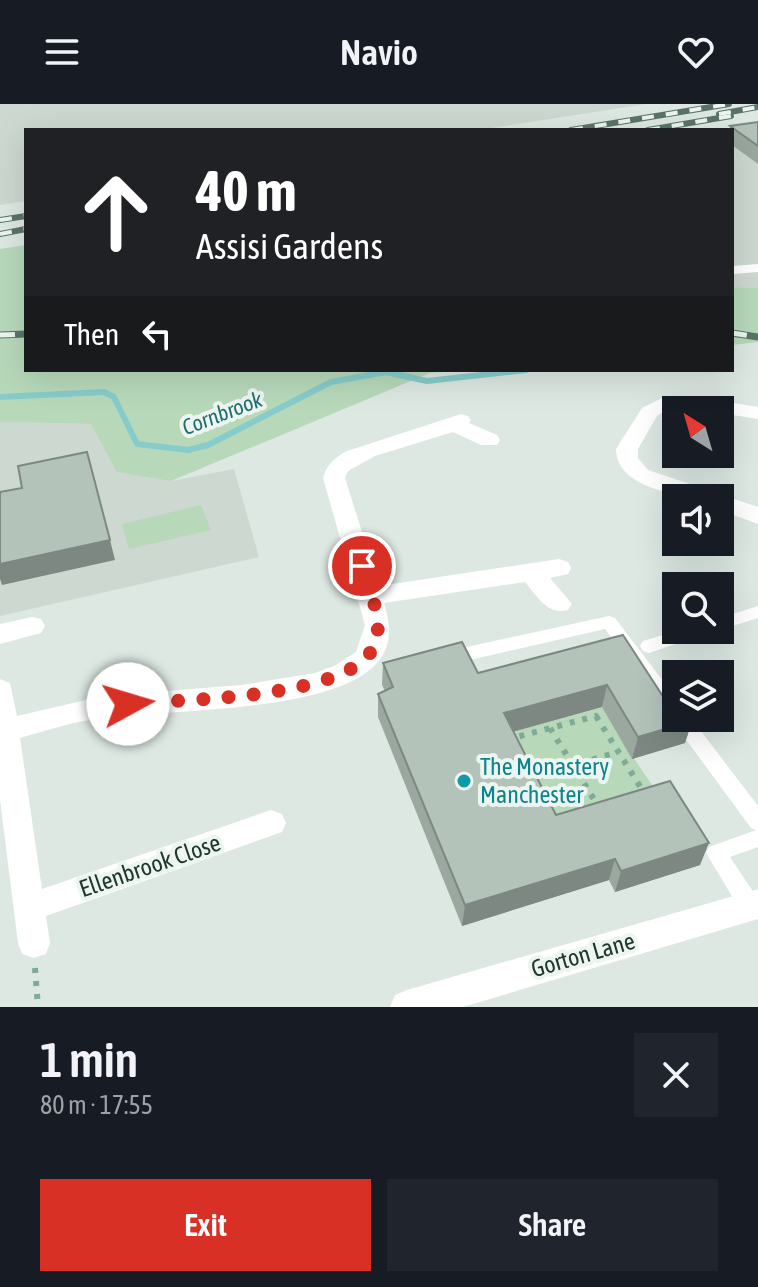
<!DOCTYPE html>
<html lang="en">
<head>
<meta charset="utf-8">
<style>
  body { margin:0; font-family:"Asap Condensed",sans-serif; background:#20242c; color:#f1f3f6; height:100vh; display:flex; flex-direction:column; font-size:30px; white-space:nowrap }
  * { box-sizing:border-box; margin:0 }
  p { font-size:26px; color:#9ea1a6 }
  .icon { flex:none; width:44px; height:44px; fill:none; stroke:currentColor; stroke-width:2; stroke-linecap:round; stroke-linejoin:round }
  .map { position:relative; height:903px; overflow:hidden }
  .panel { display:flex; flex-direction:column; background:#171b24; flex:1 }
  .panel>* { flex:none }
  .banner { position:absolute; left:24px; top:24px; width:710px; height:244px; border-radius:0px; box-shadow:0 8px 32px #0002; background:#202124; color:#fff; overflow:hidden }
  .needle { width:52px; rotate:323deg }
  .tools { position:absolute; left:662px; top:292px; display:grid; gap:16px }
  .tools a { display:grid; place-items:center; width:72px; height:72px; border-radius:0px; background:#171b24; box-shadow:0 8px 32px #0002; font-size:40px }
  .pin { position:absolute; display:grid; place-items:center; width:68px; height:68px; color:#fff; margin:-34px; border:4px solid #fff; border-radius:50%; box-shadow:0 2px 8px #0007 }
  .me { position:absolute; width:88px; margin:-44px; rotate:84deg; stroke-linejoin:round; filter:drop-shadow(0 0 6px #0008) }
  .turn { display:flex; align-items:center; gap:28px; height:168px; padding:0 40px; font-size:36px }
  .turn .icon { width:104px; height:104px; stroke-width:2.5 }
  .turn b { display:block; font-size:56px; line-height:68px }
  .then { display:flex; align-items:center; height:76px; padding:0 40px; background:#0003; gap:16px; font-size:30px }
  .round { display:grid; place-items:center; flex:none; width:84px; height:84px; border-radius:0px; background:#20242c }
  .summary { display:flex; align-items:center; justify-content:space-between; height:136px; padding:0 40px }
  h1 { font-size:48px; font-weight:600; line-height:60px }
  .primary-button { display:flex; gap:16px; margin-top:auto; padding:16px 40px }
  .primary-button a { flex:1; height:92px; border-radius:0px; background:#d93025; color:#fff; font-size:32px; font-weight:600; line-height:92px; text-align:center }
  .primary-button a+a { background:#20242c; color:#f1f3f6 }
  header { display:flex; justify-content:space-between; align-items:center; height:104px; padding:0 40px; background:#171b24; font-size:36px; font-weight:600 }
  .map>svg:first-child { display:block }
  .built { fill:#ccd8d0 }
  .green { fill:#b7d9ba }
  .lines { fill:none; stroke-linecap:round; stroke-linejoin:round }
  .stream { stroke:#87cccb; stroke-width:6 }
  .path { stroke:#7fab96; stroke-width:6; stroke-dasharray:5 8; stroke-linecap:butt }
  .service { fill:#fff; fill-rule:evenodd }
  .minor { fill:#fff; fill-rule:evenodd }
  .tertiary { fill:#fff; fill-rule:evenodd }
  .rail-far1-casing { stroke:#5a7368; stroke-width:6 }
  .rail-casing { stroke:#5a7368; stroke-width:7 }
  .rail-far1 { stroke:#edf5f0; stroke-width:4; stroke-dasharray:12; stroke-linecap:butt }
  .rail { stroke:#edf5f0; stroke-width:5; stroke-dasharray:15; stroke-linecap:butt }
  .wall { fill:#9aa8a0 }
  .shaded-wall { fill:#7d8882 }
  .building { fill:#b3c3ba; stroke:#7d8882; stroke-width:2 }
  .route { stroke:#d93025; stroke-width:14; stroke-dasharray:0 25.2 }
  .culture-dot { fill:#0f9aa8; stroke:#edf5f0; stroke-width:3 }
  .labels { text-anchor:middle; stroke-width:8; stroke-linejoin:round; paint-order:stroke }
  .water-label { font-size:22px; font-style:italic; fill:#1e6f6f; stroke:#edf5f0 }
  .near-culture-label { font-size:24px; fill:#0d838f; stroke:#edf5f0; text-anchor:start }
  .near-street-label { font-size:24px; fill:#20372d; stroke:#edf5f0 }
</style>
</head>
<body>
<header><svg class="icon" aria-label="menu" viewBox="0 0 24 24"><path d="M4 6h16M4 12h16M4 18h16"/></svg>Navio<svg class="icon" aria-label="heart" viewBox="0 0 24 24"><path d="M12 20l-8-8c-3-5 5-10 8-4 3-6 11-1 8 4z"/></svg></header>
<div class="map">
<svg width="758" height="903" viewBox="0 0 758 903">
  <rect width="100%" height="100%" fill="#dde8e2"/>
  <g class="built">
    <polygon points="0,0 646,0 479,26 26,26 26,97 0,101"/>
    <polygon points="758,28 758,184 732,183 732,32"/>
    <polygon points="0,318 91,320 171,377 234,365 259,453 0,512"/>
  </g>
  <g class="green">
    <polygon points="26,141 26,266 462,266 430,269 171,377 117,368 91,320 0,318 0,145"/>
    <polygon points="732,183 758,184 758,238 732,241"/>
    <polygon points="201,401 211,426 129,445 122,420"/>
    <polygon points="611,601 615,626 664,699 552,732 501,631"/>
  </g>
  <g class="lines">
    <polyline class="stream" points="0,293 104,288 114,293 137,340 188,346 208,341 331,278 386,268 427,277 526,266"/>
    <g class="path">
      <polygon points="596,612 646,692 551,720 509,635"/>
      <polyline points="550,624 598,702"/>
      <polyline points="530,674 618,648"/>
      <polyline points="35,864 38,903"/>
    </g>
    <g class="service">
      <polygon points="758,160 758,168 732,170 732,162"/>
      <polygon points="758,502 758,514 720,526 719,526 720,514"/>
      <polygon points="609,512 615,514 676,594 676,614 691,614 758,702 758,743 730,753 758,795 758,809 750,812 742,809 706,749 709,743 756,726 751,724 605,525 448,561 442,559 439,554 442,549 448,547"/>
      <polygon points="679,526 708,526 705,530 649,549 643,547 640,542 643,537"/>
    </g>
    <g class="minor">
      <path d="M 664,293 L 697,293 L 758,303 L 758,315 L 720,309 L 720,306 L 668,305 L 657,312 L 638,345 L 638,354 L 648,366 L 758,403 L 758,420 L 720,406 L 720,394 C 689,394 616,387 616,345 L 642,304 Z"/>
      <path d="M 461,310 L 468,312 L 471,316 L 469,319 L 497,331 L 500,336 L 497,341 L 481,341 L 453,328 L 375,352 L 348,367 L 345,374 L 379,482 L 559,455 L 568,458 L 571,464 L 568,470 L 550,474 L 572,500 L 568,506 C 548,512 537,492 525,478 L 384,499 C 391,521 393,543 375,561 C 329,609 169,605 103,614 C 75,617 48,626 20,634 L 42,785 L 271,706 L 282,710 L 286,719 L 282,728 L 46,812 L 50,839 L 46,850 L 34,854 L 22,850 L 18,839 L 0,696 L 0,575 L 10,579 L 17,612 L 103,592 L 242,581 L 315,569 L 336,561 L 356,548 L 365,521 L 323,374 C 327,360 334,354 347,347 Z"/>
      <polygon points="32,513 41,515 45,522 41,529 0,540 0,520"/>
    </g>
    <polygon class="tertiary" points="758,785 758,815 463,903 390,903 395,891 407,886"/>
    <defs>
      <g id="rail-far1">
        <polyline points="719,10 758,3"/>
        <polyline points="571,26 729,0"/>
        <polyline points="648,26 731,12"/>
        <polyline points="0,116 26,112"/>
        <polyline points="0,130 26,125"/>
      </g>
      <g id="rail">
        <polyline points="732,229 758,233"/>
        <polyline points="0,231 26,230"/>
      </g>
    </defs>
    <use href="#rail-far1" class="rail-far1-casing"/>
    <use href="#rail" class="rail-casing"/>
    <use href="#rail-far1" class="rail-far1"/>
    <use href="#rail" class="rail"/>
  </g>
  <g class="wall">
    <polygon points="758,18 758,60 732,41 732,26 729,26 730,22"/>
    <polygon points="623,531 666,597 692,617 685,639 632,655 602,603 513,628 556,711 700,761 615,788 609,776 462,822 378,613 378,590 385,587 382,581 383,559 478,569"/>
  </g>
  <g class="shaded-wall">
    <polygon points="110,436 115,456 2,481 0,475 0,460"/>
    <polygon points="607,581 602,603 501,631 504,609"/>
    <polygon points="692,617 685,639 632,655 638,633"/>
    <polygon points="709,739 700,761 615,788 621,767"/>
    <polygon points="615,755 609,776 462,822 465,801"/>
  </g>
  <g class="building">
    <polygon points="758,18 758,42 730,22"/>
    <polygon points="87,348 110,436 0,460 0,388 22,384 18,362"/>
    <polygon points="623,531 666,597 675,594 676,596 676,614 690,614 692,617 638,633 607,581 504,609 556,711 670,677 709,739 621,767 615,755 465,801 378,590 393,583 383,559 462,538 478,569"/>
  </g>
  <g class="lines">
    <path class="route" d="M 128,600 C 181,595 354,596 375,540 C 384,517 369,484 362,462"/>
  </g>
  <circle class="culture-dot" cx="464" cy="677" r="8"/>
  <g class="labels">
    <g class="water-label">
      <text transform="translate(222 309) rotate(-21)" y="8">Cornbrook</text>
    </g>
    <g class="near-culture-label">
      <text x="480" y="671">The Monastery<tspan x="480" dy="28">Manchester</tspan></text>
    </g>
    <g class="near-street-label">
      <text transform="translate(150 762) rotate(-19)" y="8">Ellenbrook Close</text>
      <text transform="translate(583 851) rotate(-16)" y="8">Gorton Lane</text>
    </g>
  </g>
</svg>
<div class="tools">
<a><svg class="needle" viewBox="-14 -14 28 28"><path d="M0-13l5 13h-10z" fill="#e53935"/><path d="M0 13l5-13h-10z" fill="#9ea1a6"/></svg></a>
<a><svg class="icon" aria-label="sound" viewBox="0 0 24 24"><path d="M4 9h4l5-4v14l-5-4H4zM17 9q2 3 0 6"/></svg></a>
<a><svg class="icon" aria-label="search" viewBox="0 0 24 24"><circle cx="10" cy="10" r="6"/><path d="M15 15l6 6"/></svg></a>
<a><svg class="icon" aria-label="layers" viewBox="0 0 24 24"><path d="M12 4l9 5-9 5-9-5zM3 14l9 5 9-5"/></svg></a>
</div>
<div class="pin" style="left:362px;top:462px;background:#d93025"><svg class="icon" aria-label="arrive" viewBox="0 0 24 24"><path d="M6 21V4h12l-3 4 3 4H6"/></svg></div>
<svg class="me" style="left:128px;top:600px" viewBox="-20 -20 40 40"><circle r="19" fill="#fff"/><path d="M0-13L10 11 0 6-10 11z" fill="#d93025"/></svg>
<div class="banner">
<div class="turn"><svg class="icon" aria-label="ahead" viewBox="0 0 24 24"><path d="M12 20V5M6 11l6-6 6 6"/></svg><div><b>40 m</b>Assisi Gardens</div></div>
<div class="then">Then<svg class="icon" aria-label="left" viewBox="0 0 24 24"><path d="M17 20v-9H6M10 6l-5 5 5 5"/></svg></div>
</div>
</div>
<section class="panel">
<div class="summary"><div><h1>1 min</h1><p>80 m · 17:55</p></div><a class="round"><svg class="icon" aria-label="close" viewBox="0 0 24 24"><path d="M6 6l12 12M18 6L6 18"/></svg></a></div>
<div class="primary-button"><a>Exit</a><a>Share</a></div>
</section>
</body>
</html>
